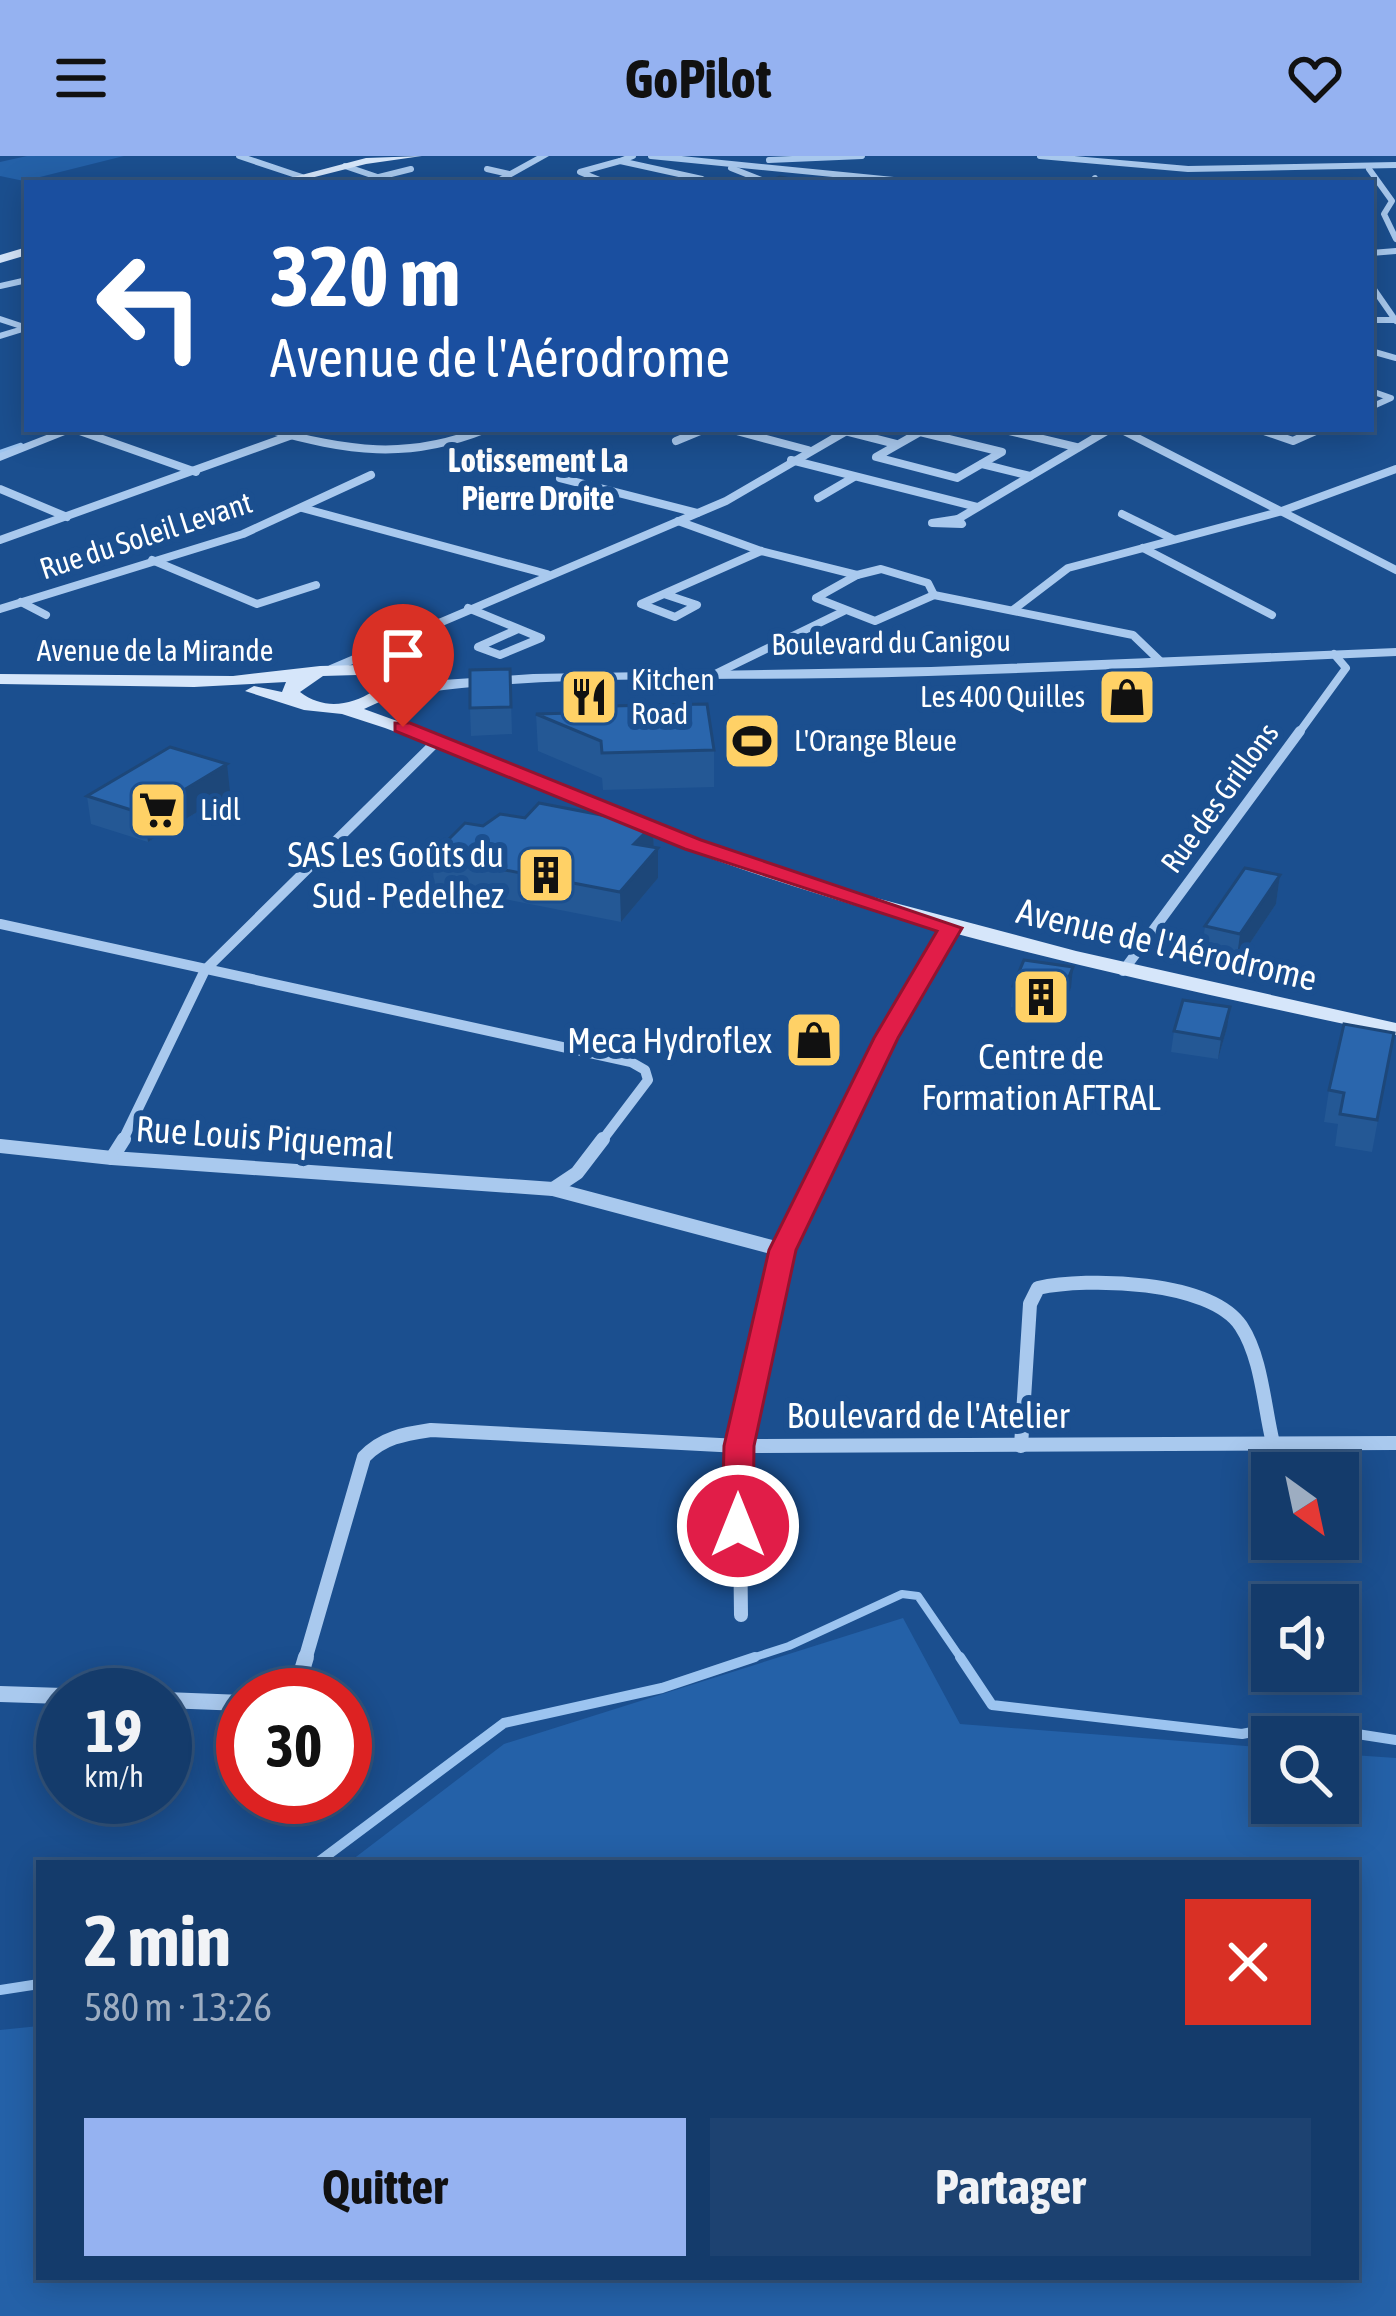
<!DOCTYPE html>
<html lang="fr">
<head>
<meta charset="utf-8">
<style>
  body { margin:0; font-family:"Asap Condensed",sans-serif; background:#1d4271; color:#f1f3f6; height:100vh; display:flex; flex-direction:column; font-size:45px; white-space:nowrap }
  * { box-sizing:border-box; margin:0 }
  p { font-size:39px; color:#9dadc1 }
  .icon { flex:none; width:66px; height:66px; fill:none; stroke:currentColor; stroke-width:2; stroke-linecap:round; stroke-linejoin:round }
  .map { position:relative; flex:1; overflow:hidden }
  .sheet { position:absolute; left:36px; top:1704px; width:1323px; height:420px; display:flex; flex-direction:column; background:#143b6b; border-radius:0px; box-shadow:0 6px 30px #0003,0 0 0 3px #33557e }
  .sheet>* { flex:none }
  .banner { position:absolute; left:24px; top:24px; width:1350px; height:252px; border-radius:0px; box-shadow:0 6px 30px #0003,0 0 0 3px #33557e; background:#1a4fa0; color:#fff; overflow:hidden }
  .needle { width:78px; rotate:147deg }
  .controls { position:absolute; left:1251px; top:1296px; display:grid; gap:24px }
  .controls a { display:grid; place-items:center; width:108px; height:108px; border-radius:0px; background:#143b6b; box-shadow:0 6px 30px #0003,0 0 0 3px #33557e; font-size:60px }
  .speed { position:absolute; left:36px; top:1512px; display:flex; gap:24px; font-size:60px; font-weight:700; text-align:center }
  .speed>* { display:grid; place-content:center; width:156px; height:156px; border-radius:50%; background:#143b6b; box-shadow:0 6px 30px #0003,0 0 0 3px #33557e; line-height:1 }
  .speed small { font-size:30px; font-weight:400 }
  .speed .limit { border:18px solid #d22; background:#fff; color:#111 }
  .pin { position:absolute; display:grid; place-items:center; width:102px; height:102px; color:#fff; margin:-123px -51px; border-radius:50% 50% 50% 0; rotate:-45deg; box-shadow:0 0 12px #0007 }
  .pin .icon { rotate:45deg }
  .me { position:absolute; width:132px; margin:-66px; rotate:0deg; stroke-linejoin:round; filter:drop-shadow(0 0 9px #0008) }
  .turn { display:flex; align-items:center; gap:42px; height:252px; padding:0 48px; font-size:54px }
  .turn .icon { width:156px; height:156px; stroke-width:2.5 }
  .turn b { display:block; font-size:84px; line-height:102px }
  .round { display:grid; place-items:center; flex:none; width:126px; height:126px; border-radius:0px; background:#1d4271 }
  .head { display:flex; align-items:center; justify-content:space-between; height:204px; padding:0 48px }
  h1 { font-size:72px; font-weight:700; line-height:90px }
  .cta { display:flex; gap:24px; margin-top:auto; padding:24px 48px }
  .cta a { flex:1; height:138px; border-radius:0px; background:#95b2f1; color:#111; font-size:48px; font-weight:700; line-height:138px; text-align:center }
  .cta a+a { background:#1d4271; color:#f1f3f6 }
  header { display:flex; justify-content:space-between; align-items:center; height:156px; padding:0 48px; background:#95b2f1; color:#111; font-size:54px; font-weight:700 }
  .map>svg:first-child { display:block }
  .green { fill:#2461a8 }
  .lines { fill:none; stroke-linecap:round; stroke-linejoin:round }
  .stream-far2 { stroke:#9cc4f0; stroke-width:4.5 }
  .stream-far1 { stroke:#9cc4f0; stroke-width:8 }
  .stream { stroke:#9cc4f0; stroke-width:10 }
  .minor-far4 { stroke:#a9c9ee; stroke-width:6 }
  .minor-far3 { stroke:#a9c9ee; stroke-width:8 }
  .minor-far2 { stroke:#a9c9ee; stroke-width:10 }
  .minor-far1 { stroke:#a9c9ee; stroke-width:14 }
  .minor { stroke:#a9c9ee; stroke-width:16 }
  .tertiary { fill:#a9c9ee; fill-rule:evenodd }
  .secondary { fill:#d6e6fa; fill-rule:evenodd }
  .wall { fill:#245895 }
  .shaded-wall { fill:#1d4779 }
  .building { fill:#2a66ad; stroke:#1d4779; stroke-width:3 }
  .route { fill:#e11d48; stroke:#92132f; stroke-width:3 }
  .labels { text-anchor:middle; stroke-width:12; stroke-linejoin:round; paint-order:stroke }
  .far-street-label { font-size:30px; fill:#fff; stroke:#1b4f8f }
  .far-poi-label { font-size:30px; fill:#fff; stroke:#1b4f8f; text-anchor:start }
  .far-neighbourhood-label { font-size:33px; font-weight:bold; fill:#fff; stroke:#1b4f8f }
  .poi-label { font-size:36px; fill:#fff; stroke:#1b4f8f; text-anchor:end }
  .street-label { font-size:36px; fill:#fff; stroke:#1b4f8f }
</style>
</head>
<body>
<header><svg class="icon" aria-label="menu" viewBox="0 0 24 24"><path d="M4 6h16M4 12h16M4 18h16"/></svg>GoPilot<svg class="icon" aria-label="heart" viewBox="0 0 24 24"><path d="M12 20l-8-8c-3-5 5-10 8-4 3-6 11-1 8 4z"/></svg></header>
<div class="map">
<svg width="1396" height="2160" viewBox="0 0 1396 2160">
  <rect width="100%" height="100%" fill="#1b4f8f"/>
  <g class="green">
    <polygon points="27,0 124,0 24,25 0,20 0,6"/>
    <polygon points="903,1462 960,1568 1272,1592 1272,1647 1338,1647 1338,1598 1396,1602 1396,2160 0,2160 0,1874 39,1870 39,2121 1356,2121 1356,1707 348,1707 504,1588"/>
  </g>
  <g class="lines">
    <g class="stream-far2">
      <polyline points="479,27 491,25"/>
      <polyline points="0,296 21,289"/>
    </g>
    <polyline class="stream-far1" points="746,1504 789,1490 902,1438 918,1440 962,1504"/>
    <g class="stream">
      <polyline points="960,1501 992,1549 1242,1578 1293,1568 1396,1584"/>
      <polyline points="317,1707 504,1567 662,1532 755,1501"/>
      <polyline points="0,1834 39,1828"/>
    </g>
    <g class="minor-far4">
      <polyline points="239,0 302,21"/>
      <polyline points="633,0 620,5 702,23 689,27"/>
      <polyline points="651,0 924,27"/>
      <polyline points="1040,0 1188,13 1396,9"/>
      <polyline points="769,4 862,0"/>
      <polyline points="345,10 395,27"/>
      <polyline points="731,12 769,27"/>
      <polyline points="487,13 509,18"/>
      <polyline points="1369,13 1392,45 1384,58 1396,83"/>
      <polyline points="379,21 411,13"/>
      <polyline points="1095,22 1097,27"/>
      <polyline points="607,27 580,16 620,5"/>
      <polyline points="1371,97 1396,95"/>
      <polyline points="1371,129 1396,165"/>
      <polyline points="0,130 27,124"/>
      <polyline points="0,163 27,172"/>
      <polyline points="1371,164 1395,164"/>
      <polyline points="0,180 26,172"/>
      <polyline points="1371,195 1396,202"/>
      <polyline points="1371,235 1391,242 1371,251"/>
    </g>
    <g class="minor-far3">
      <polyline points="74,273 196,316"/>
      <path d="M 267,273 C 348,295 406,305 486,273"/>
      <polyline points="729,273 808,294"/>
      <polyline points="1001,273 1076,291"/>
      <polyline points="1120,273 1396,414"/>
      <polyline points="1258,273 1293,285 1320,273"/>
      <polyline points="845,275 896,288"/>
      <polygon points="920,276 1002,296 957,322 876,301"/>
      <polyline points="676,285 705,273"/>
      <polyline points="791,304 977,351"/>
      <polyline points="982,308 1030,320"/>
      <polyline points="560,322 697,357"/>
      <polyline points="0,333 67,361"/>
      <polyline points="818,342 854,321"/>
      <polyline points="302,352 547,418"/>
      <polyline points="1122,358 1173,383"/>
      <polygon points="958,363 962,368 932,367"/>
      <polyline points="958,363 1110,273"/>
      <polyline points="678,365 761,395 857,419"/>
      <polyline points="0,384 309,273"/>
      <polyline points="1143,392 1272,459"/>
      <polyline points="152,404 257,448 316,429"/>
      <polygon points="881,413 928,427 934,439 875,465 816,442 857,419"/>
      <polyline points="664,438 697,449 675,461 641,448 761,395"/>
      <polyline points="934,439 1133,479 1160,505"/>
      <polyline points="21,446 46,459"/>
      <polyline points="468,452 541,482 500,499 478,491 518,473"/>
      <polyline points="0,453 243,378 371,319"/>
      <polyline points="1013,454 1068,412 1279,356 1396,313"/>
      <polyline points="331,513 726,345 850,273"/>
      <polyline points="715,518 844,455"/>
      <polyline points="1298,578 1346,512 1334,498"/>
    </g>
    <g class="minor-far2">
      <polyline points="0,768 631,906 645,914 648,924 601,986"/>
      <polyline points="1123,815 1300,575"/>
      <polyline points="122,986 205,814 437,585"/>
      <polyline points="835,986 886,882 950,772"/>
    </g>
    <g class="minor-far1">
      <polyline points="124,983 112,1002 553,1033 783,1094"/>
      <polyline points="0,990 112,1002"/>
      <polyline points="553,1033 577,1017 603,983"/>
      <path d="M 1021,1290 L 1030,1148 L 1038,1132 C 1087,1121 1210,1124 1241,1170 C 1262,1202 1264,1251 1273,1287"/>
      <polyline points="741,1459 739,1290 783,1094 837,983"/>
      <path d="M 305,1504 L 364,1301 C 383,1281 405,1278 431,1274 L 739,1290 L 1396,1287"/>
    </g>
    <g class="minor">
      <polyline points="0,1538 63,1540"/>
      <polyline points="283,1539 297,1531 306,1501"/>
      <polyline points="165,1544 243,1547"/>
    </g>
    <g class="tertiary">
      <polygon points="537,0 549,0 501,27 488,27"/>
      <polygon points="62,273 80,273 0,305 0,297"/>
      <path d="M 1396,492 L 1396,500 C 1210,508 1024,519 838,522 C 687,525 531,517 382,543 L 374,538 L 382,533 L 428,525 L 533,518 L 931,511 Z"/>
    </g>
    <g class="secondary">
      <polygon points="422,0 366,8 291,27 271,27 366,2"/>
      <polygon points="27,91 27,99 0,107 0,99"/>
      <path d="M 320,510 L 360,509 L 391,523 L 394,527 L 388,542 L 364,553 L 444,582 L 680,678 L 846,734 L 1076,795 L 1396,867 L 1396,879 C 1179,833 961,787 750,716 C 625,674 508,617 385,572 L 342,558 L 304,554 L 245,535 L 254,530 L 282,536 L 286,526 L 194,531 L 0,528 L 0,518 L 233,520 ZM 357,519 L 376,529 L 374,535 C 349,550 324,554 300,536 L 323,520 Z"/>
    </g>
  </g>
  <g class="wall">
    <polygon points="510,513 512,578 471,580 470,552"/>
    <polygon points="536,558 714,594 714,631 603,634 602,622 538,595"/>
    <polygon points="230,636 148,686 91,668 87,640"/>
    <polygon points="525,662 653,669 654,692 658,722 621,766 434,729 432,700"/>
    <polygon points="1280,719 1276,748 1236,808 1201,800 1205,770"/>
    <polygon points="1013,830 1071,832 1060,858 1011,851"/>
    <polygon points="1227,872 1218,903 1171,896 1174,875"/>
    <polygon points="1394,877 1372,996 1335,990 1338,968 1324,966 1329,934"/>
  </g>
  <g class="shaded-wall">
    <polygon points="227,608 230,636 148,686 144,658"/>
    <polygon points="653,669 654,697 658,692 658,722 621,766 620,736 634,688"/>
    <polygon points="1280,719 1276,748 1236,808 1240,778"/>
    <polygon points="1073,811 1071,832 1060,858 1062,838"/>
    <polygon points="1230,851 1227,872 1218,903 1221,883"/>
  </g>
  <g class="building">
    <polygon points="780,21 811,27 763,27"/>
    <polygon points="510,513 511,551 470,552 470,514"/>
    <polygon points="707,548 714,594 602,597 601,585 536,558 610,556 610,550"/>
    <polygon points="170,591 227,608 144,658 87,640"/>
    <polygon points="539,647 653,669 634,688 658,692 620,736 432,700 465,667 483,670 500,658 525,662"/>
    <polygon points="1245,712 1280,719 1240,778 1205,770"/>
    <polygon points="1024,804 1073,811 1062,838 1013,830"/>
    <polygon points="1183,844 1230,851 1221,883 1174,875"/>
    <polygon points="1344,868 1394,877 1377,964 1340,958 1344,937 1329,934"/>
  </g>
  <polygon class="route" points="395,567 410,567 701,684 962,772 898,882 796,1094 754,1290 753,1370 749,1377 727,1377 722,1370 724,1290 769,1094 874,882 937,775 685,693 395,575"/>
  <defs>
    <symbol id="restaurant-square" viewBox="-11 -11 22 22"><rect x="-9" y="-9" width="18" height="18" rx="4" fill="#ffd166" stroke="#1b4f8f"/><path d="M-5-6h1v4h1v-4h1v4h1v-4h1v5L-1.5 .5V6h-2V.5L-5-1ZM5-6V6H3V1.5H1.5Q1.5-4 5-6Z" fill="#111"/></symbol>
    <symbol id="shop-square" viewBox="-11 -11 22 22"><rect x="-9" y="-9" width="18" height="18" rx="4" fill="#ffd166" stroke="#1b4f8f"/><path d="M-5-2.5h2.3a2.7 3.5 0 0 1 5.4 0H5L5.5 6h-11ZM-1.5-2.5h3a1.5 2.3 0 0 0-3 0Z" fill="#111"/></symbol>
    <symbol id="stadium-square" viewBox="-11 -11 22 22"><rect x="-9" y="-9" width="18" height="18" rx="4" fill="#ffd166" stroke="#1b4f8f"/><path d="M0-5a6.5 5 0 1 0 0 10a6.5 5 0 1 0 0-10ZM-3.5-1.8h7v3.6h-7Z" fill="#111"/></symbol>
    <symbol id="supermarket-square" viewBox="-11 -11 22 22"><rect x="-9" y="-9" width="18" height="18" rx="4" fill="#ffd166" stroke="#1b4f8f"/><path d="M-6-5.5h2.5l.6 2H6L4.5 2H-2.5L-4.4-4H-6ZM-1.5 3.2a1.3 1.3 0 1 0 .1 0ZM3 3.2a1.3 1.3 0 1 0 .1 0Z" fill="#111"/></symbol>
    <symbol id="building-square" viewBox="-11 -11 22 22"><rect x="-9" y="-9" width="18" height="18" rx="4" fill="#ffd166" stroke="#1b4f8f"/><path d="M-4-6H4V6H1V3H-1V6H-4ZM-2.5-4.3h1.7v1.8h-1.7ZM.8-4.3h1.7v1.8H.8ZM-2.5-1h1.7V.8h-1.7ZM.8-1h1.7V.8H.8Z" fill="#111"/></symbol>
  </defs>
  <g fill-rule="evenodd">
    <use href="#restaurant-square" x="556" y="508" width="66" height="66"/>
    <use href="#shop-square" x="1094" y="508" width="66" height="66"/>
    <use href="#stadium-square" x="719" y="552" width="66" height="66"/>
    <use href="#supermarket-square" x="125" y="621" width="66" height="66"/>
    <use href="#building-square" x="513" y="686" width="66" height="66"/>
    <use href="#building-square" x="1008" y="808" width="66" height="66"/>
    <use href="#shop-square" x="781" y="851" width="66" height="66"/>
  </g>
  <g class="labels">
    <g class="far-street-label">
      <text transform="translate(146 380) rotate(-18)" y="10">Rue du Soleil Levant</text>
      <text transform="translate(891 487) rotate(-1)" y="10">Boulevard du Canigou</text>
      <text x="155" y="505">Avenue de la Mirande</text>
      <text transform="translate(1220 642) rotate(-54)" y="10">Rue des Grillons</text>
    </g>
    <g class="far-poi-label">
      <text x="631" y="534">Kitchen<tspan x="631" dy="34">Road</tspan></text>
      <text x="1085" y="551" text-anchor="end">Les 400 Quilles</text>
      <text x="794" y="595">L'Orange Bleue</text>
      <text x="200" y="664">Lidl</text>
    </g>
    <g class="far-neighbourhood-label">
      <text x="538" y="316">Lotissement La<tspan x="538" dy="38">Pierre Droite</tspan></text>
    </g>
    <g class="poi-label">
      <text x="504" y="711">SAS Les Goûts du<tspan x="504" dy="41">Sud - Pedelhez</tspan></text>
      <text x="772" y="897">Meca Hydroflex</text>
      <text x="1041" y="913" text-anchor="middle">Centre de<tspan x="1041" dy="41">Formation AFTRAL</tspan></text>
    </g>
    <g class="street-label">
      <text transform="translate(1167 788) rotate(13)" y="13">Avenue de l'Aérodrome</text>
      <text transform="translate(265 981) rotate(4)" y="13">Rue Louis Piquemal</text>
      <text x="928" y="1272">Boulevard de l'Atelier</text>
    </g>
  </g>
</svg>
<div class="controls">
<a><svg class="needle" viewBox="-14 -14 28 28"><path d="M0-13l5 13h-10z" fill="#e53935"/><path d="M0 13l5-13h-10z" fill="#9dadc1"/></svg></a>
<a><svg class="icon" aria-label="sound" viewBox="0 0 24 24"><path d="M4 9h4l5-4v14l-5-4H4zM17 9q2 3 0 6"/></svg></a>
<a><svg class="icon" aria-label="search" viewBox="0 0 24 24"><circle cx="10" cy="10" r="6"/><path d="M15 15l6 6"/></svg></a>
</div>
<div class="speed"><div>19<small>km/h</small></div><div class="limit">30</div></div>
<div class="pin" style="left:403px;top:571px;background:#d93025"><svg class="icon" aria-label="arrive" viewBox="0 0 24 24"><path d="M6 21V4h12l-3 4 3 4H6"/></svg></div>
<svg class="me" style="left:738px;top:1370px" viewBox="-20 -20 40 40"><circle r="17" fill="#e11d48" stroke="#fff" stroke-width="3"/><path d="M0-11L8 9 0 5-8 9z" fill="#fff"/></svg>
<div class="banner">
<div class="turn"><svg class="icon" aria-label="left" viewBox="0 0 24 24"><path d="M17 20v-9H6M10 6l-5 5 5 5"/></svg><div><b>320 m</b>Avenue de l'Aérodrome</div></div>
</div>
<section class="sheet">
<div class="head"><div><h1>2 min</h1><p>580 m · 13:26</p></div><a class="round" style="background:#d93025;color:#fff"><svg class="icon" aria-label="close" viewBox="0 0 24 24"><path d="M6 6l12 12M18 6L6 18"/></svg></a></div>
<div class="cta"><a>Quitter</a><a>Partager</a></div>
</section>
</div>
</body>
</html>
